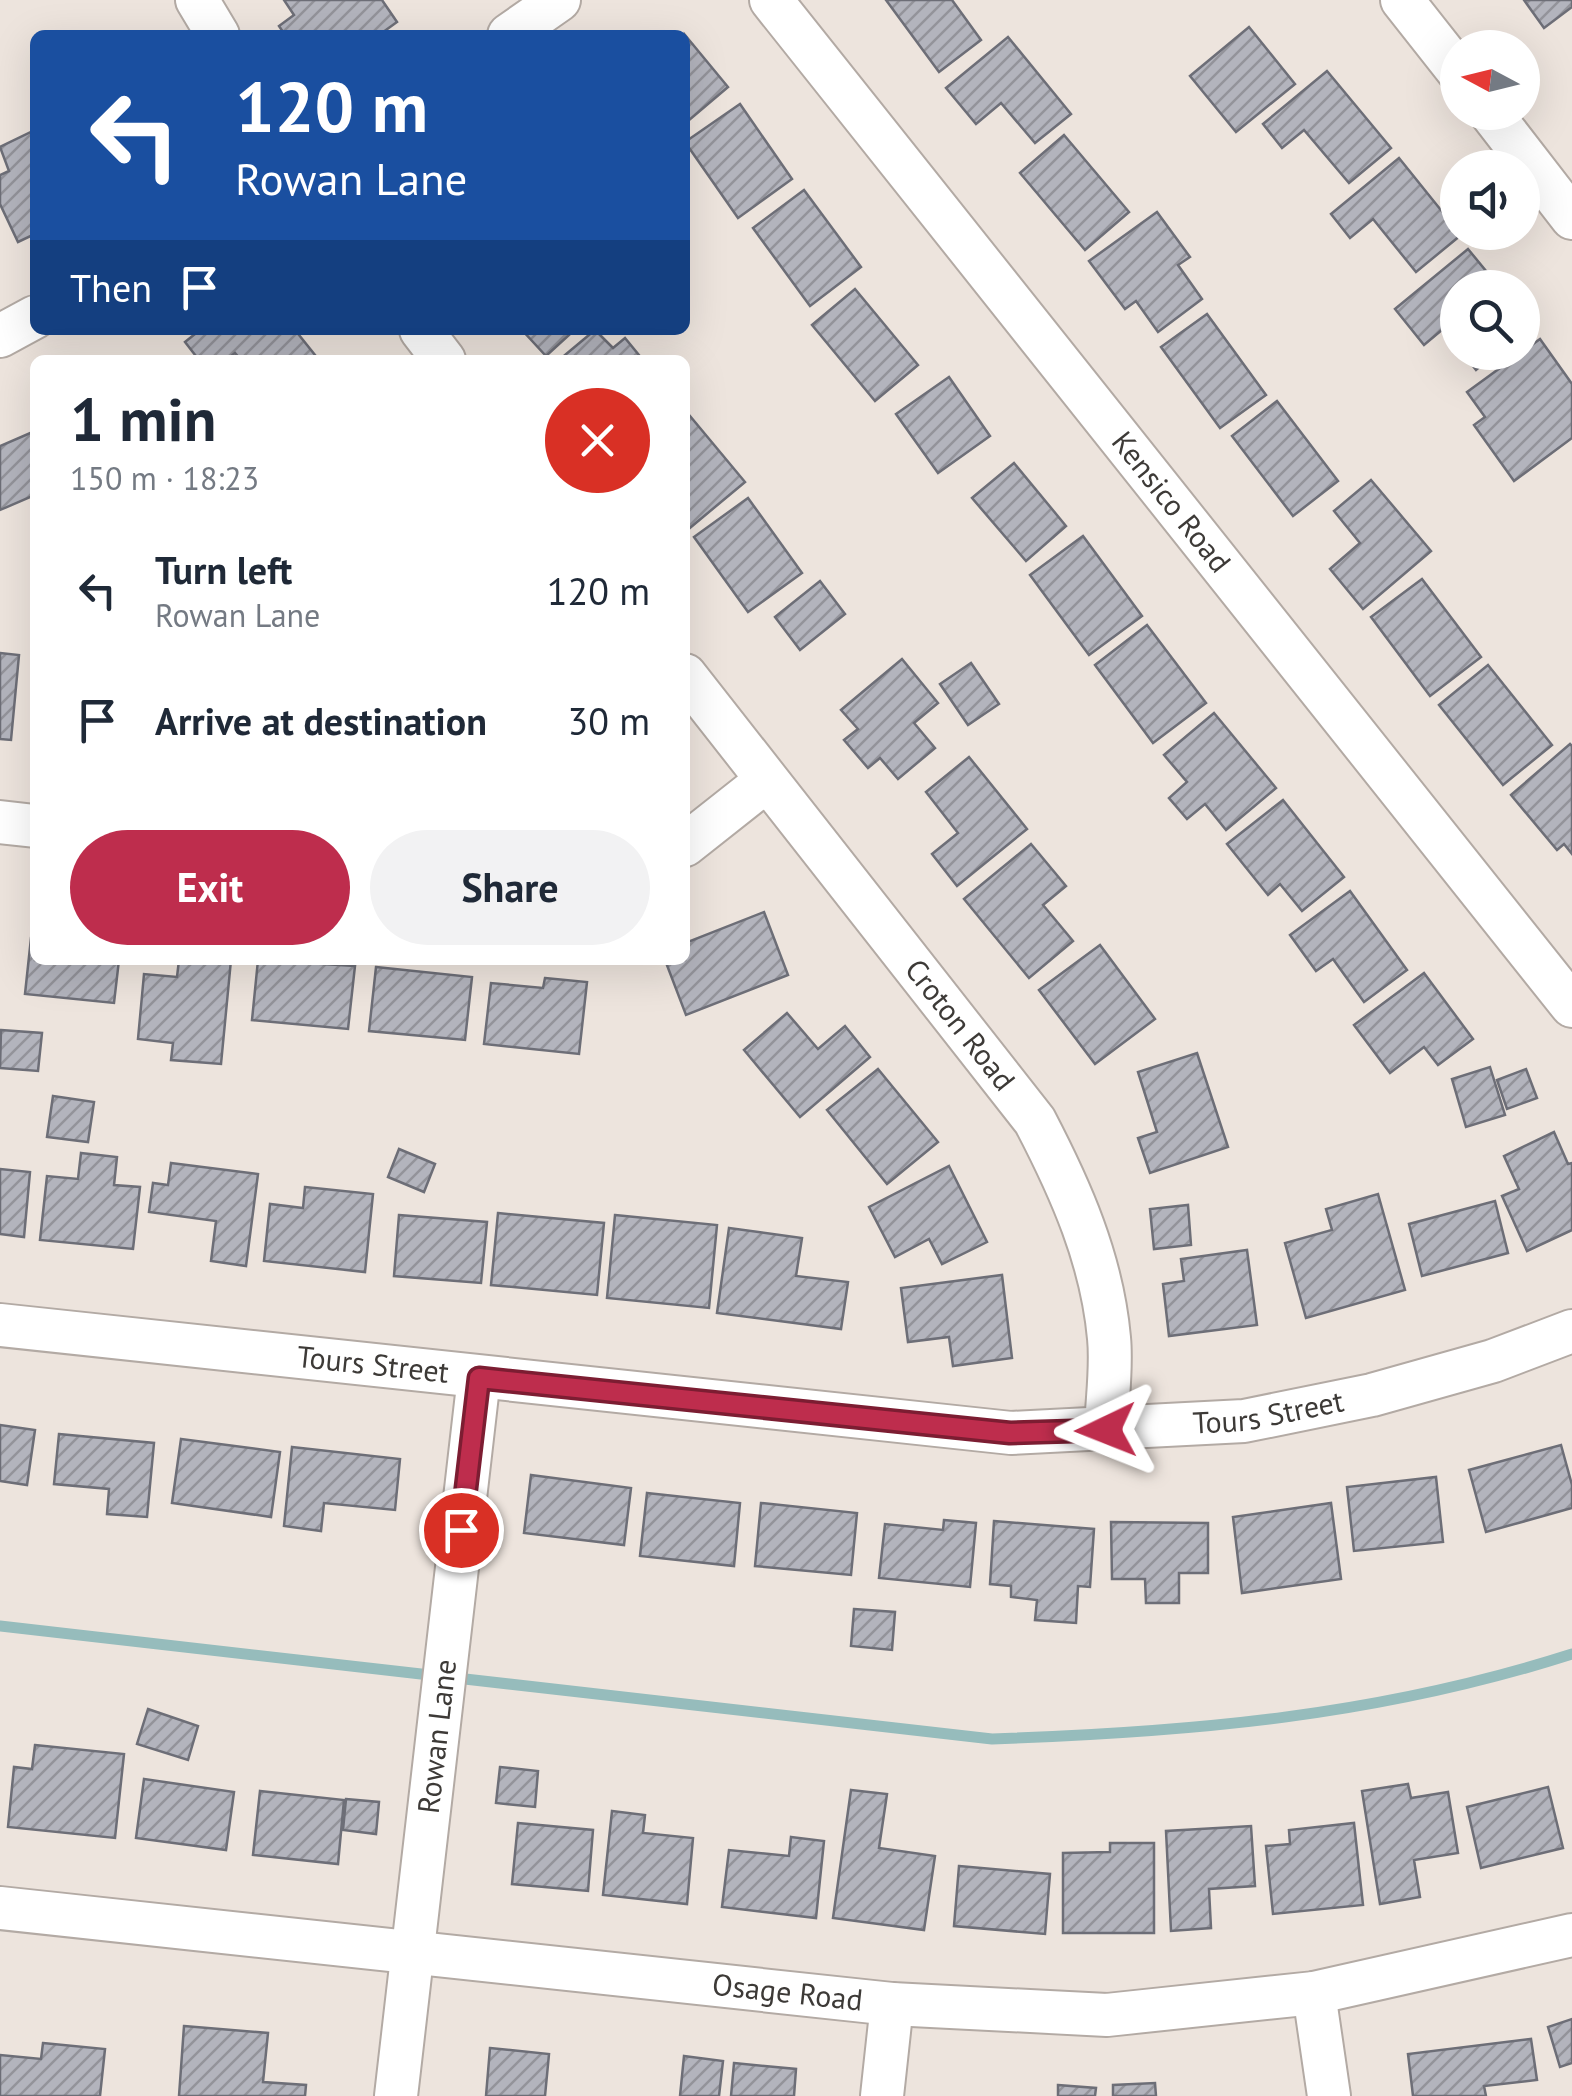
<!DOCTYPE html>
<html lang="en">
<head>
<meta charset="utf-8">
<style>
  body { margin:0; font-family:"PT Sans",sans-serif; background:#f2f2f3; color:#1f2937; height:100vh; display:flex; flex-direction:column; font-size:38px; white-space:nowrap }
  * { box-sizing:border-box; margin:0 }
  p { font-size:32px; color:#747a83 }
  .icon { flex:none; width:55px; height:55px; fill:none; stroke:currentColor; stroke-width:2; stroke-linecap:round; stroke-linejoin:round }
  .map { position:relative; flex:1; overflow:hidden }
  .sheet { position:absolute; left:30px; top:355px; width:660px; height:610px; display:flex; flex-direction:column; background:#fff; border-radius:15px; box-shadow:0 10px 40px #0002 }
  .sheet>* { flex:none }
  .top-card { position:absolute; left:30px; top:30px; width:660px; height:305px; border-radius:15px; box-shadow:0 10px 40px #0002; background:#1a4fa0; color:#fff; overflow:hidden }
  .needle { width:65px; rotate:277deg }
  .buttons { position:absolute; left:1440px; top:30px; display:grid; gap:20px }
  .buttons a { display:grid; place-items:center; width:100px; height:100px; border-radius:50%; background:#fff; box-shadow:0 10px 40px #0002; font-size:50px }
  .pin { position:absolute; display:grid; place-items:center; width:85px; height:85px; color:#fff; margin:-42px; border:5px solid #fff; border-radius:50%; box-shadow:0 2px 10px #0007 }
  .me { position:absolute; width:110px; margin:-55px; rotate:268deg; stroke-linejoin:round; filter:drop-shadow(0 0 8px #0008) }
  .turn { display:flex; align-items:center; gap:35px; height:210px; padding:0 40px; font-size:45px }
  .turn .icon { width:130px; height:130px; stroke-width:2.5 }
  .turn b { display:block; font-size:70px; line-height:85px }
  .then { display:flex; align-items:center; height:95px; padding:0 40px; background:#0003; gap:20px; font-size:38px }
  .round { display:grid; place-items:center; flex:none; width:105px; height:105px; border-radius:52px; background:#f2f2f3 }
  .overview { display:flex; align-items:center; justify-content:space-between; height:170px; padding:0 40px }
  h1 { font-size:60px; font-weight:700; line-height:75px }
  .action { display:flex; gap:20px; margin-top:auto; padding:20px 40px }
  .action a { flex:1; height:115px; border-radius:60px; background:#be2d4d; color:#fff; font-size:40px; font-weight:700; line-height:115px; text-align:center }
  .action a+a { background:#f2f2f3; color:#1f2937 }
  ul { padding:0; list-style:none }
  li { display:flex; align-items:center; gap:30px; height:130px; padding:0 40px }
  li div { flex:1 }
  li b { display:block; font-size:38px }
  li em { font-style:normal }
  .map>svg:first-child { display:block }
  .lines { fill:none; stroke-linecap:round; stroke-linejoin:round }
  .stream { stroke:#96bcbc; stroke-width:11 }
  .building { fill:url(#building-hatch); stroke:#6d6e77; stroke-width:2.5 }
  .minor-casing { stroke:#b3aaa4; stroke-width:46 }
  .minor { stroke:#fff; stroke-width:42 }
  .route-casing { stroke:#7c1d32; stroke-width:25 }
  .route { stroke:#be2d4d; stroke-width:18 }
  .labels { text-anchor:middle; stroke-width:8; stroke-linejoin:round; paint-order:stroke }
  .street-label { font-size:30px; fill:#3d3a37; stroke:#fff }
</style>
</head>
<body>
<div class="map">
<svg width="1572" height="2096" viewBox="0 0 1572 2096">
  <defs>
    <pattern id="building-hatch" width="6" height="6" patternUnits="userSpaceOnUse" patternTransform="scale(2.5)"><rect width="6" height="6" fill="#b3b4bd"/><path d="M-1 1l2-2M0 6l6-6M5 7l2-2" fill="none" stroke="#93939a"/></pattern>
  </defs>
  <rect width="100%" height="100%" fill="#ede4dd"/>
  <g class="lines">
    <path class="stream" d="M 0,1626 L 992,1739 C 1193,1732 1378,1716 1572,1654"/>
  </g>
  <g class="building">
    <polygon points="284,0 382,0 397,22 379,35 285,35 279,26 294,15"/>
    <polygon points="886,0 952,0 981,40 939,72"/>
    <polygon points="1524,0 1572,0 1572,7 1544,28"/>
    <polygon points="1249,27 1295,84 1236,132 1190,76"/>
    <polygon points="685,35 728,87 688,121 685,117"/>
    <polygon points="1008,37 1071,114 1035,143 1001,103 976,124 946,88"/>
    <polygon points="1327,71 1391,148 1349,183 1304,130 1282,148 1263,124"/>
    <polygon points="740,104 792,179 738,218 685,142"/>
    <polygon points="35,130 35,234 18,242 0,204 0,175 9,171 0,147"/>
    <polygon points="1064,135 1129,212 1085,250 1020,173"/>
    <polygon points="1399,158 1461,235 1416,272 1373,219 1350,238 1331,214"/>
    <polygon points="804,190 861,267 810,306 753,228"/>
    <polygon points="1157,212 1190,257 1178,265 1202,299 1158,332 1136,301 1125,309 1089,261"/>
    <polygon points="1468,249 1500,288 1458,288 1458,347 1443,329 1424,345 1395,309"/>
    <polygon points="855,289 918,365 875,401 812,325"/>
    <polygon points="1207,314 1266,395 1220,428 1161,347"/>
    <polygon points="200,330 295,330 319,360 241,360 235,353 226,360 199,360 185,342"/>
    <polygon points="522,330 567,330 570,334 546,356"/>
    <polygon points="595,330 613,348 625,338 643,360 559,360"/>
    <polygon points="1540,339 1572,384 1572,438 1514,481 1474,425 1485,417 1467,392"/>
    <polygon points="1462,352 1497,352 1476,370"/>
    <polygon points="949,377 990,436 938,473 896,414"/>
    <polygon points="1277,401 1338,481 1293,516 1232,436"/>
    <polygon points="685,410 745,482 685,532"/>
    <polygon points="35,431 35,495 0,510 0,446"/>
    <polygon points="1014,463 1066,526 1026,561 972,498"/>
    <polygon points="1371,480 1431,551 1363,609 1330,569 1360,543 1334,511"/>
    <polygon points="748,498 802,573 748,612 694,537"/>
    <polygon points="1083,536 1142,616 1089,655 1030,575"/>
    <polygon points="1422,579 1481,657 1430,696 1371,617"/>
    <polygon points="820,581 845,614 800,650 775,617"/>
    <polygon points="1147,625 1206,703 1153,743 1095,665"/>
    <polygon points="0,653 19,655 11,740 0,739"/>
    <polygon points="902,659 938,703 914,723 935,748 898,779 880,758 868,768 844,740 858,729 841,710"/>
    <polygon points="971,663 999,704 968,725 940,684"/>
    <polygon points="1488,665 1552,745 1503,785 1439,705"/>
    <polygon points="1214,713 1276,788 1226,830 1205,804 1187,819 1169,798 1187,782 1164,755"/>
    <polygon points="1570,744 1572,746 1572,854 1564,844 1557,850 1511,795"/>
    <polygon points="969,757 1027,829 957,886 932,854 958,833 926,792"/>
    <polygon points="1283,800 1344,877 1302,911 1280,884 1268,895 1227,844"/>
    <polygon points="1031,844 1066,886 1043,905 1073,941 1029,978 964,899"/>
    <polygon points="1350,891 1407,970 1364,1002 1333,959 1316,971 1290,935"/>
    <polygon points="764,912 788,975 686,1015 665,960 685,960 685,943"/>
    <polygon points="31,938 35,938 35,960 119,960 114,1003 25,994"/>
    <polygon points="1100,945 1155,1019 1095,1064 1039,990"/>
    <polygon points="179,960 231,960 221,1064 171,1060 173,1043 138,1039 144,974 177,977"/>
    <polygon points="258,960 355,966 348,1029 252,1020"/>
    <polygon points="376,967 472,977 465,1040 369,1031"/>
    <polygon points="1424,973 1473,1039 1438,1065 1424,1047 1390,1073 1354,1025"/>
    <polygon points="545,978 587,982 579,1054 484,1044 491,983 543,988"/>
    <polygon points="787,1013 818,1049 845,1026 870,1057 800,1117 744,1050"/>
    <polygon points="1,1030 42,1033 38,1071 0,1068"/>
    <polygon points="1197,1053 1228,1147 1150,1173 1138,1138 1157,1132 1138,1072"/>
    <polygon points="1490,1067 1505,1115 1466,1127 1452,1079"/>
    <polygon points="878,1069 938,1142 887,1184 827,1110"/>
    <polygon points="1526,1069 1537,1098 1507,1109 1497,1080"/>
    <polygon points="53,1096 94,1102 88,1142 47,1137"/>
    <polygon points="1554,1132 1568,1164 1572,1163 1572,1230 1527,1251 1502,1196 1519,1189 1504,1156"/>
    <polygon points="399,1149 435,1164 424,1192 388,1177"/>
    <polygon points="81,1153 117,1157 114,1185 140,1187 133,1249 40,1240 47,1176 78,1179"/>
    <polygon points="171,1163 258,1174 246,1266 211,1261 216,1221 149,1212 153,1183 168,1185"/>
    <polygon points="949,1166 987,1242 942,1264 929,1239 895,1257 869,1207"/>
    <polygon points="0,1169 30,1172 24,1237 0,1234"/>
    <polygon points="305,1187 373,1194 365,1272 264,1261 270,1204 303,1208"/>
    <polygon points="1378,1194 1405,1290 1306,1318 1285,1243 1332,1230 1326,1209"/>
    <polygon points="1495,1201 1508,1253 1422,1276 1409,1224"/>
    <polygon points="1188,1205 1191,1245 1154,1249 1150,1209"/>
    <polygon points="498,1213 604,1223 597,1295 491,1285"/>
    <polygon points="399,1215 487,1222 481,1283 394,1276"/>
    <polygon points="615,1215 717,1225 709,1308 607,1298"/>
    <polygon points="729,1228 802,1238 796,1276 848,1282 841,1329 717,1313"/>
    <polygon points="1247,1250 1257,1325 1169,1336 1163,1284 1184,1281 1181,1259"/>
    <polygon points="1002,1275 1012,1358 953,1366 949,1337 908,1342 901,1288"/>
    <polygon points="0,1425 35,1430 27,1485 0,1481"/>
    <polygon points="59,1434 154,1443 147,1517 107,1514 109,1489 54,1484"/>
    <polygon points="181,1439 280,1452 271,1517 172,1503"/>
    <polygon points="1561,1445 1572,1485 1572,1508 1486,1532 1469,1470"/>
    <polygon points="292,1447 400,1459 395,1510 324,1503 321,1531 284,1526"/>
    <polygon points="531,1475 631,1488 624,1545 524,1533"/>
    <polygon points="1436,1477 1443,1542 1354,1551 1347,1487"/>
    <polygon points="647,1493 740,1503 734,1566 640,1556"/>
    <polygon points="761,1503 857,1513 851,1575 755,1566"/>
    <polygon points="1331,1503 1341,1579 1242,1593 1233,1517"/>
    <polygon points="944,1520 976,1523 970,1587 879,1578 885,1524 943,1530"/>
    <polygon points="994,1521 1094,1529 1090,1587 1078,1586 1076,1623 1035,1620 1037,1600 1011,1597 1011,1586 990,1584"/>
    <polygon points="1111,1522 1208,1523 1208,1573 1179,1573 1179,1603 1146,1603 1145,1579 1112,1579"/>
    <polygon points="854,1609 895,1612 892,1650 851,1646"/>
    <polygon points="148,1709 198,1726 188,1760 137,1744"/>
    <polygon points="35,1745 124,1754 115,1838 8,1827 14,1767 32,1769"/>
    <polygon points="500,1767 538,1771 535,1807 496,1803"/>
    <polygon points="144,1779 234,1792 226,1850 136,1838"/>
    <polygon points="1408,1784 1411,1798 1448,1792 1458,1853 1414,1860 1420,1897 1380,1904 1362,1791"/>
    <polygon points="1548,1787 1563,1848 1481,1868 1467,1807"/>
    <polygon points="851,1790 887,1794 879,1848 935,1856 924,1930 833,1918"/>
    <polygon points="260,1791 344,1800 338,1864 253,1855"/>
    <polygon points="346,1799 379,1802 376,1834 343,1830"/>
    <polygon points="612,1811 645,1815 643,1833 693,1838 687,1904 603,1895"/>
    <polygon points="518,1823 593,1830 588,1891 512,1884"/>
    <polygon points="1354,1823 1363,1905 1273,1914 1266,1846 1290,1844 1289,1830"/>
    <polygon points="1251,1826 1255,1886 1209,1889 1211,1928 1171,1931 1166,1831"/>
    <polygon points="791,1837 824,1841 816,1918 722,1907 729,1850 789,1856"/>
    <polygon points="1110,1843 1154,1843 1154,1933 1063,1933 1063,1853 1110,1852"/>
    <polygon points="959,1866 1050,1874 1045,1934 954,1926"/>
    <polygon points="1572,2019 1572,2063 1560,2067 1548,2027"/>
    <polygon points="184,2026 268,2033 263,2082 306,2085 305,2096 179,2096"/>
    <polygon points="1531,2039 1537,2080 1484,2086 1486,2096 1413,2096 1408,2054"/>
    <polygon points="43,2043 105,2049 100,2096 0,2096 0,2055 41,2059"/>
    <polygon points="490,2048 549,2054 545,2096 486,2096"/>
    <polygon points="684,2056 723,2061 719,2096 680,2096"/>
    <polygon points="734,2063 796,2069 794,2096 731,2096"/>
    <polygon points="1155,2083 1156,2096 1113,2096 1113,2085"/>
    <polygon points="1058,2085 1096,2088 1095,2096 1058,2096"/>
  </g>
  <g class="lines">
    <defs>
      <g id="minor">
        <polyline points="197,0 218,35"/>
        <path id="s1" d="M 771,0 L 1572,1006"/>
        <polyline points="1402,0 1458,71"/>
        <polyline points="509,35 559,0"/>
        <polyline points="1490,112 1572,218"/>
        <polyline points="421,330 444,360"/>
        <polyline points="0,336 35,317"/>
        <path id="s2" d="M 685,675 L 1035,1121 C 1071,1190 1102,1260 1109,1338 C 1112,1368 1107,1400 1106,1430"/>
        <polyline points="0,822 35,826"/>
        <polyline points="685,845 766,781"/>
        <path id="s3" d="M 0,1325 L 1011,1433 L 1244,1421 L 1372,1395 L 1493,1361 L 1572,1331"/>
        <path id="s4" d="M 0,1908 L 892,2004 L 1107,2015 L 1314,1993 L 1572,1935"/>
        <polyline points="1314,1993 1329,2096"/>
        <path id="s5" d="M 396,2096 L 479,1377"/>
        <polyline points="882,2096 892,2004"/>
      </g>
    </defs>
    <use href="#minor" class="minor-casing"/>
    <use href="#minor" class="minor"/>
  </g>
  <g class="lines">
    <defs>
      <polyline id="route" points="461,1530 479,1378 1010,1433 1106,1430"/>
    </defs>
    <use href="#route" class="route-casing"/>
    <use href="#route" class="route"/>
  </g>
  <g class="labels">
    <g class="street-label">
      <text dy="10" stroke="none"><textPath href="#s1" startOffset="642">Kensico Road</textPath></text>
      <text dy="10" stroke="none"><textPath href="#s2" startOffset="445">Croton Road</textPath></text>
      <text dy="10" stroke="none"><textPath href="#s3" startOffset="375">Tours Street</textPath></text>
      <text dy="10" stroke="none"><textPath href="#s3" startOffset="1275">Tours Street</textPath></text>
      <text dy="10" stroke="none"><textPath href="#s5" startOffset="362">Rowan Lane</textPath></text>
      <text dy="10" stroke="none"><textPath href="#s4" startOffset="792">Osage Road</textPath></text>
    </g>
  </g>
</svg>
<div class="buttons">
<a><svg class="needle" viewBox="-14 -14 28 28"><path d="M0-13l5 13h-10z" fill="#e53935"/><path d="M0 13l5-13h-10z" fill="#747a83"/></svg></a>
<a><svg class="icon" aria-label="sound" viewBox="0 0 24 24"><path d="M4 9h4l5-4v14l-5-4H4zM17 9q2 3 0 6"/></svg></a>
<a><svg class="icon" aria-label="search" viewBox="0 0 24 24"><circle cx="10" cy="10" r="6"/><path d="M15 15l6 6"/></svg></a>
</div>
<div class="pin" style="left:461px;top:1530px;background:#d93025"><svg class="icon" aria-label="arrive" viewBox="0 0 24 24"><path d="M6 21V4h12l-3 4 3 4H6"/></svg></div>
<svg class="me" style="left:1106px;top:1430px" viewBox="-20 -20 40 40"><path d="M0-17L14 15 0 8-14 15z" fill="#be2d4d" stroke="#fff" stroke-width="4"/></svg>
<div class="top-card">
<div class="turn"><svg class="icon" aria-label="left" viewBox="0 0 24 24"><path d="M17 20v-9H6M10 6l-5 5 5 5"/></svg><div><b>120 m</b>Rowan Lane</div></div>
<div class="then">Then<svg class="icon" aria-label="arrive" viewBox="0 0 24 24"><path d="M6 21V4h12l-3 4 3 4H6"/></svg></div>
</div>
<section class="sheet">
<div class="overview"><div><h1>1 min</h1><p>150 m · 18:23</p></div><a class="round" style="background:#d93025;color:#fff"><svg class="icon" aria-label="close" viewBox="0 0 24 24"><path d="M6 6l12 12M18 6L6 18"/></svg></a></div>
<ul>
<li><svg class="icon" aria-label="left" viewBox="0 0 24 24"><path d="M17 20v-9H6M10 6l-5 5 5 5"/></svg><div><b>Turn left</b><p>Rowan Lane</p></div><em>120 m</em></li>
<li><svg class="icon" aria-label="arrive" viewBox="0 0 24 24"><path d="M6 21V4h12l-3 4 3 4H6"/></svg><div><b>Arrive at destination</b></div><em>30 m</em></li>
</ul>
<div class="action"><a>Exit</a><a>Share</a></div>
</section>
</div>
</body>
</html>
